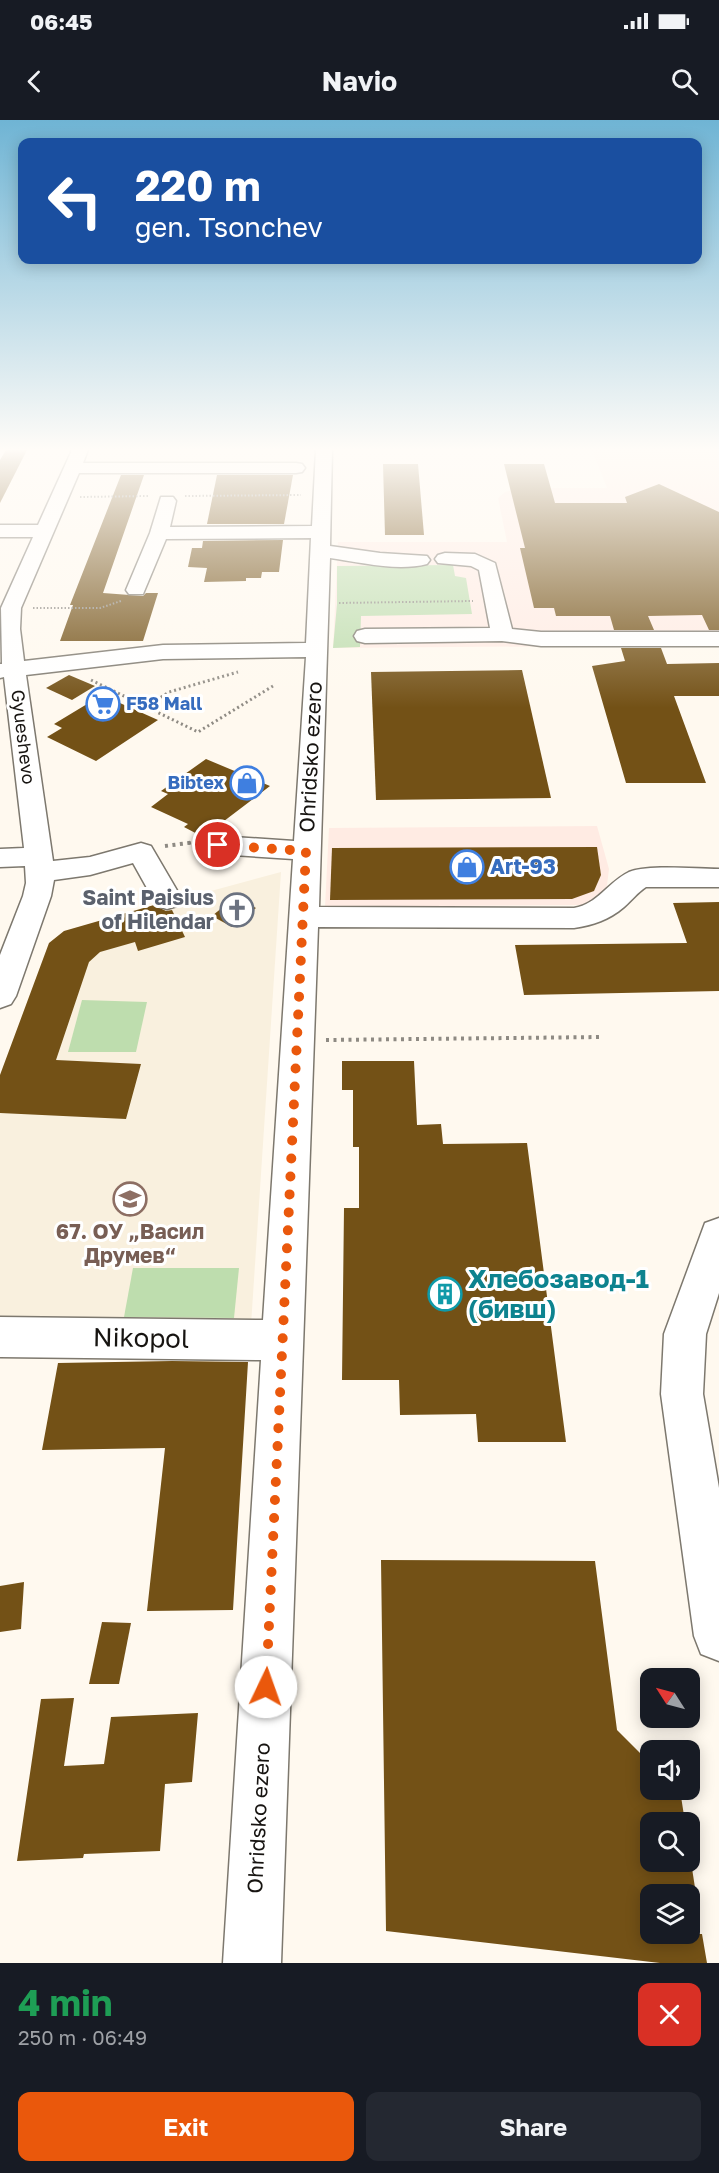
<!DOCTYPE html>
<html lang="en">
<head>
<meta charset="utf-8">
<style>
  body { margin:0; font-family:"Golos Text",sans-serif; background:#242831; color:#f1f3f6; height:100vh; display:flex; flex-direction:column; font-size:22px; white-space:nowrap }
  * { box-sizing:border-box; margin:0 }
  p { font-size:20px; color:#9ea1a6 }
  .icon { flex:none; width:33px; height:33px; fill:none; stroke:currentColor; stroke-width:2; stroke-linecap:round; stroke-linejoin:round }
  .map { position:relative; height:1843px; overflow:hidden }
  .drawer { display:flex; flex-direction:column; background:#171b24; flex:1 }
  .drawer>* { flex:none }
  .guide { position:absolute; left:18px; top:18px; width:684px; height:126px; border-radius:12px; box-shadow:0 3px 15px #0003; background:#1a4fa0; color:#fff; overflow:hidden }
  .needle { width:39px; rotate:306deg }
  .controls { position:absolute; left:640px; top:1548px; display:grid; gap:12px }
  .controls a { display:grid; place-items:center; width:60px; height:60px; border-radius:12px; background:#171b24; box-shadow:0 3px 15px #0003; font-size:30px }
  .pin { position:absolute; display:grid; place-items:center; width:51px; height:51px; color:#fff; margin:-26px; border:3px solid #fff; border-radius:50%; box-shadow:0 2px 6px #0007 }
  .me { position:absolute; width:66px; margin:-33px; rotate:3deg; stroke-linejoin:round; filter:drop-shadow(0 0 4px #0008) }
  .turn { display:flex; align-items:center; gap:21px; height:126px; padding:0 18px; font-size:27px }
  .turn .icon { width:78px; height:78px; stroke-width:2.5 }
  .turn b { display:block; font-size:42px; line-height:51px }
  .round { display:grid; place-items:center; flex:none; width:63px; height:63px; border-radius:12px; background:#242831 }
  .headline { display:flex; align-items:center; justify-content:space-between; height:102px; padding:0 18px }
  h1 { font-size:36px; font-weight:700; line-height:45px; color:#1e9e55 }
  .cta { display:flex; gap:12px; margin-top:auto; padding:12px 18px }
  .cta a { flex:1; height:69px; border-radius:12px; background:#ea580c; color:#fff; font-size:24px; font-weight:700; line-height:69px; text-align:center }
  .cta a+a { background:#242831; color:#f1f3f6 }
  .status { display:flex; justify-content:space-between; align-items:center; height:42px; padding:0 30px; background:#171b24; direction:ltr }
  .status svg { height:16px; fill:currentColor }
  header { display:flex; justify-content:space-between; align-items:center; height:78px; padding:0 18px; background:#171b24; font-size:27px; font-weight:700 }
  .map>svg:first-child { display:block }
  .industrial { fill:#ffebe3 }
  .built { fill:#f9f0de }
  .green { fill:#beddae }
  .building { fill:#735116 }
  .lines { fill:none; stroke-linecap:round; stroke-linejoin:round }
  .minor-casing { stroke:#7d786e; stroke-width:3 }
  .path-far2 { stroke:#8e8a83; stroke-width:2; stroke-dasharray:1.5 2; stroke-linecap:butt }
  .path-far1 { stroke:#8e8a83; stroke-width:3; stroke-dasharray:2 3; stroke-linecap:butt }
  .path { stroke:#8e8a83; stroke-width:4; stroke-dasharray:3 4.5; stroke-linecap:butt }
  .minor { fill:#fff; fill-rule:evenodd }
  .route { stroke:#ea580c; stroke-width:10; stroke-dasharray:0 18 }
  .labels { text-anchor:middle; stroke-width:6; stroke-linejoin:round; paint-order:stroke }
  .far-shop-label { font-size:18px; font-weight:bold; fill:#366cbe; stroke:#fff; text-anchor:start }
  .far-street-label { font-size:18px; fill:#171411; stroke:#fff }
  .street-label { font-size:21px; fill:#171411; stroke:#fff }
  .shop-label { font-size:21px; font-weight:bold; fill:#366cbe; stroke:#fff; text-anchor:start }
  .worship-label { font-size:21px; font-weight:bold; fill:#5b616d; stroke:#fff; text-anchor:end }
  .education-label { font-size:21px; font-weight:bold; fill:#785e54; stroke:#fff }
  .near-culture-label { font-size:26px; font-weight:bold; fill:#0d838f; stroke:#fff; text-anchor:start }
  .near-street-label { font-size:26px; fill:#171411; stroke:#fff }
</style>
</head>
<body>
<div class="status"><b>06:45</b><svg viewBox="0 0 49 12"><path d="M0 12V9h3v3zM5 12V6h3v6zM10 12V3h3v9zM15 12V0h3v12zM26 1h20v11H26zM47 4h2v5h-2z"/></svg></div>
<header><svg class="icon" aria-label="back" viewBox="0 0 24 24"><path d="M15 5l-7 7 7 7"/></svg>Navio<svg class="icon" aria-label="search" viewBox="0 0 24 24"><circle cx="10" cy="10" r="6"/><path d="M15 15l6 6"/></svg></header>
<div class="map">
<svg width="719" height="1843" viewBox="0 0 719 1843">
  <rect width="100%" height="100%" fill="#fff9ef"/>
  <g class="industrial">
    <polygon points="592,330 719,330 719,525 333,528 338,422 507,422 498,378 505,372 522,368 607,368"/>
    <polygon points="597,706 609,749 607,765 603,774 583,785 325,787 329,708"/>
  </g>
  <polygon class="built" points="281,752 251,1205 0,1203 0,955 49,823 64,811"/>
  <g class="green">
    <polygon points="453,445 455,456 466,458 472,494 361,496 360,527 333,528 337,484 337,446"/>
    <polygon points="82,880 147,882 136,932 68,932"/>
    <polygon points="133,1148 239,1148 234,1198 124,1197"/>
  </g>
  <g class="building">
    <polygon points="6,330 27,330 0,383 0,340"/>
    <polygon points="383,344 418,344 424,415 385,415"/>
    <polygon points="504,344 544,344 555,383 627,383 625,377 659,364 719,392 719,510 709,510 702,495 648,496 654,510 614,510 610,496 556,496 554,488 534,488 520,428 525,428"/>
    <polygon points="121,355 144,355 103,473 143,476 146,473 158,473 143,521 60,521 73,485 70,485"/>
    <polygon points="217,355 293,355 284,404 207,404"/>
    <polygon points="283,420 279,452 262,452 261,458 246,458 246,461 204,462 207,448 188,447 192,428 202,428 203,421"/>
    <polygon points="621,528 661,528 667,544 719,543 719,576 674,576 706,663 626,663 592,546 625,541"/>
    <polygon points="522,550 551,678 376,680 371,552"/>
    <polygon points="69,555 95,566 72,580 46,568"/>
    <polygon points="102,575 158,600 96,641 47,617 62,608 54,604"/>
    <polygon points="206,639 270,666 203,717 184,707 188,704 151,687 168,674 161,671"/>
    <polygon points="597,727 601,755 594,771 572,779 330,780 332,728"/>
    <polygon points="235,777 256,788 232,807 212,796"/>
    <polygon points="719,782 719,871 524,875 515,825 687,823 673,783"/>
    <polygon points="154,785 166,791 172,790 185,817 138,831 135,822 100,832 89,842 56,940 141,944 126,999 0,993 0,955 49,823 64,811"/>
    <polygon points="342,941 414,941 417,1005 441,1004 443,1024 527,1023 566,1322 478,1322 476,1294 400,1295 399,1260 342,1260 344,1088 359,1088 359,1027 353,1027 353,970 342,970"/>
    <polygon points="172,1241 248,1242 233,1490 147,1491 165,1328 42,1330 58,1243"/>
    <polygon points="381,1440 595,1441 617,1610 651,1644 651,1670 680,1670 685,1702 651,1702 651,1742 691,1742 696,1774 651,1774 651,1814 702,1814 707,1843 660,1843 386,1811"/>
    <polygon points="24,1462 21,1509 0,1512 0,1466"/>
    <polygon points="102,1502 131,1503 119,1564 89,1564"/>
    <polygon points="74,1578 64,1646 104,1644 111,1597 198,1593 192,1662 165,1664 160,1731 84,1734 83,1738 17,1741 41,1579"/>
  </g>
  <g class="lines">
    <defs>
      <g id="minor">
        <path d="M 72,330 L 88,330 L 83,343 L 296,343 L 302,344 L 305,348 L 302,352 L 296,353 L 79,353 L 21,488 L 20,509 L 24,541 L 163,525 L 306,523 L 311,418 L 166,419 L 143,474 L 129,474 L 126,470 L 150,413 L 161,377 L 173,377 L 176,381 L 170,407 L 312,406 L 316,330 L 332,330 L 330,426 L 380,433 L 427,436 L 430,440 L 427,444 C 397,452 360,442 330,438 L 319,787 L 574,788 C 598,784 608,762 629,752 C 648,744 697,749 719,749 L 719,767 L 646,767 C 637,773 632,780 624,787 C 609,800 593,805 574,808 L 318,807 L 281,1843 L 223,1843 L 261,1240 L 0,1237 L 0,1197 L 263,1200 L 293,739 L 218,734 L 208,731 L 204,725 L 208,719 L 218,716 L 294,721 L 306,537 L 163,539 L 26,555 L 53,741 L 90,737 L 141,723 L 151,726 L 182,779 L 177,786 L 167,789 L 157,786 L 133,743 L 90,755 L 54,760 L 51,776 L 16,876 L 11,884 L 0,888 L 0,835 L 23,776 L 26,763 L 25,746 L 0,747 L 0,729 L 24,728 L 4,557 L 0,558 L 0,544 L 2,544 L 1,488 L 33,417 L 0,417 L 0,405 L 38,405 Z"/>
        <polygon points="445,433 475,434 495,443 512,509 541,512 719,512 719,526 541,526 502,521 365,523 357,521 354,516 357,511 365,509 490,508 479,450 471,446 438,443 435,439 438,435"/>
        <polygon points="719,1098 719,1173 706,1214 703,1274 719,1368 719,1541 701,1534 694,1516 661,1274 664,1214 705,1103"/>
      </g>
    </defs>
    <use href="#minor" class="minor-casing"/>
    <g class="path-far2">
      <polyline points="185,376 301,375"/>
      <polyline points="80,377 148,376"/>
      <polyline points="339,483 473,481"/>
      <polyline points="33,488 100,488 121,481"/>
    </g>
    <g class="path-far1">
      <polyline points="91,560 198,612 273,566"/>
      <polyline points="144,588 169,572 238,552"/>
      <polyline points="189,723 196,722"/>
    </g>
    <g class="path">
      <polyline points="165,726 196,722"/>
      <polyline points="326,920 602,917"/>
    </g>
    <use href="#minor" class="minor"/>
  </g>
  <linearGradient id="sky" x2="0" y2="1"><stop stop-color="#6fb4d4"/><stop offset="0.56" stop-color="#fffcf8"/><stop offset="1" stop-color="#fffcf8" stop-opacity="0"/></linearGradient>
  <rect width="719" height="588" fill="url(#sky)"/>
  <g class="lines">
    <polyline class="route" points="218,725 306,731 266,1567"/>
  </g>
  <defs>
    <symbol id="supermarket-ring" viewBox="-11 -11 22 22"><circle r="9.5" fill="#fff" stroke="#3f7fe0" stroke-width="1.5"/><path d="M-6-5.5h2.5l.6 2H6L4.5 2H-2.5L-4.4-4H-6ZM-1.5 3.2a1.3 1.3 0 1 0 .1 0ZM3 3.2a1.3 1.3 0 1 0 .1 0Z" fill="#3f7fe0"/></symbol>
    <symbol id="shop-ring" viewBox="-11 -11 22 22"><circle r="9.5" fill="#fff" stroke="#3f7fe0" stroke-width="1.5"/><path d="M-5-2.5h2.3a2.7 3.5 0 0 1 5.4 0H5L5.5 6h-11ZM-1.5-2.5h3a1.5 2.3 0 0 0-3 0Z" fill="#3f7fe0"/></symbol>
    <symbol id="church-ring" viewBox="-11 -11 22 22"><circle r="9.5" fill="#fff" stroke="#6b7280" stroke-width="1.5"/><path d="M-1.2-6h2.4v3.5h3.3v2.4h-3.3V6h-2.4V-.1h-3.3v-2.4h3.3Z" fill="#6b7280"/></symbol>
    <symbol id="school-ring" viewBox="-11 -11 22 22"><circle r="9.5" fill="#fff" stroke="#8d6e63" stroke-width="1.5"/><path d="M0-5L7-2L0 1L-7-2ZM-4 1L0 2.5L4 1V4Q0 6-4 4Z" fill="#8d6e63"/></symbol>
    <symbol id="building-ring" viewBox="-11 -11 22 22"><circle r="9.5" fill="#fff" stroke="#0f9aa8" stroke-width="1.5"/><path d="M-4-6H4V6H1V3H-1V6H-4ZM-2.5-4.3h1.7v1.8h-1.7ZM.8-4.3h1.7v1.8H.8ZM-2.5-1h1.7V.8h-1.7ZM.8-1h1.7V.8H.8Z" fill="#0f9aa8"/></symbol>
  </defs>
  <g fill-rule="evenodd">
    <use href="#supermarket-ring" x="84" y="565" width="38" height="38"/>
    <use href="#shop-ring" x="228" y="644" width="38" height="38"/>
    <use href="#shop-ring" x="448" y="728" width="38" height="38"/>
    <use href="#church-ring" x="218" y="771" width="38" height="38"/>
    <use href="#school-ring" x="111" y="1060" width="38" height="38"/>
    <use href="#building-ring" x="426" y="1155" width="38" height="38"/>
  </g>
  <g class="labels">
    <g class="far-shop-label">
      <text x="126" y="590">F58 Mall</text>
      <text x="224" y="669" text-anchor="end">Bibtex</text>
    </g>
    <g class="far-street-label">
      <text transform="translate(23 617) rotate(83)" y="6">Gyueshevo</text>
    </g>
    <g class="street-label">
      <text transform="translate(311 637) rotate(-87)" y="7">Ohridsko ezero</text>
      <text transform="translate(259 1698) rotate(-87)" y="7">Ohridsko ezero</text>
    </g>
    <g class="shop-label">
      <text x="490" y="754">Art-93</text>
    </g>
    <g class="worship-label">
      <text x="214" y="785">Saint Paisius<tspan x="214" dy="24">of Hilendar</tspan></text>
    </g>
    <g class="education-label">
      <text x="130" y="1119">67. ОУ „Васил<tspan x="130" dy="24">Друмев“</tspan></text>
    </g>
    <g class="near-culture-label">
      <text x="468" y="1168">Хлебозавод-1<tspan x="468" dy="30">(бивш)</tspan></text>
    </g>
    <g class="near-street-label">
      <text transform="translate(141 1218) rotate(1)" y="9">Nikopol</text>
    </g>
  </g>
</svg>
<div class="controls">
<a><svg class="needle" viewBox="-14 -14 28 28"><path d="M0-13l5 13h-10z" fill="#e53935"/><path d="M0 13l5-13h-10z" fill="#9ea1a6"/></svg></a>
<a><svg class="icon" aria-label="sound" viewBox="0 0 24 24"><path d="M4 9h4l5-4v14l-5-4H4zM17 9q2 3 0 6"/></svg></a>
<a><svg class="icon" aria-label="search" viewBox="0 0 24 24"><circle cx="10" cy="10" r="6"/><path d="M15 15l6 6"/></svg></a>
<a><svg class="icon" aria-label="layers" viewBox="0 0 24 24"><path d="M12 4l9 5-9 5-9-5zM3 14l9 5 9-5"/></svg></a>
</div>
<div class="pin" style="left:218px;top:725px;background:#d93025"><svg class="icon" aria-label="arrive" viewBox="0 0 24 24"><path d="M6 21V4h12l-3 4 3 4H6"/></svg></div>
<svg class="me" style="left:266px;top:1567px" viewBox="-20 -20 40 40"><circle r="19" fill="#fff"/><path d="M0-13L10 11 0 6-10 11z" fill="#ea580c"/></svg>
<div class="guide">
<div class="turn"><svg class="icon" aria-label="left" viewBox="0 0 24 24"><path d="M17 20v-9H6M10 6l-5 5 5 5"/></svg><div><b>220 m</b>gen. Tsonchev</div></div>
</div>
</div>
<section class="drawer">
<div class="headline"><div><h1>4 min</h1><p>250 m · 06:49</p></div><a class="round" style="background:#d93025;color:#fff"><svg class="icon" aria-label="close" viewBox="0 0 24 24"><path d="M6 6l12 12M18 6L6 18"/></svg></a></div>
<div class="cta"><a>Exit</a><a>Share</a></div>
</section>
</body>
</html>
